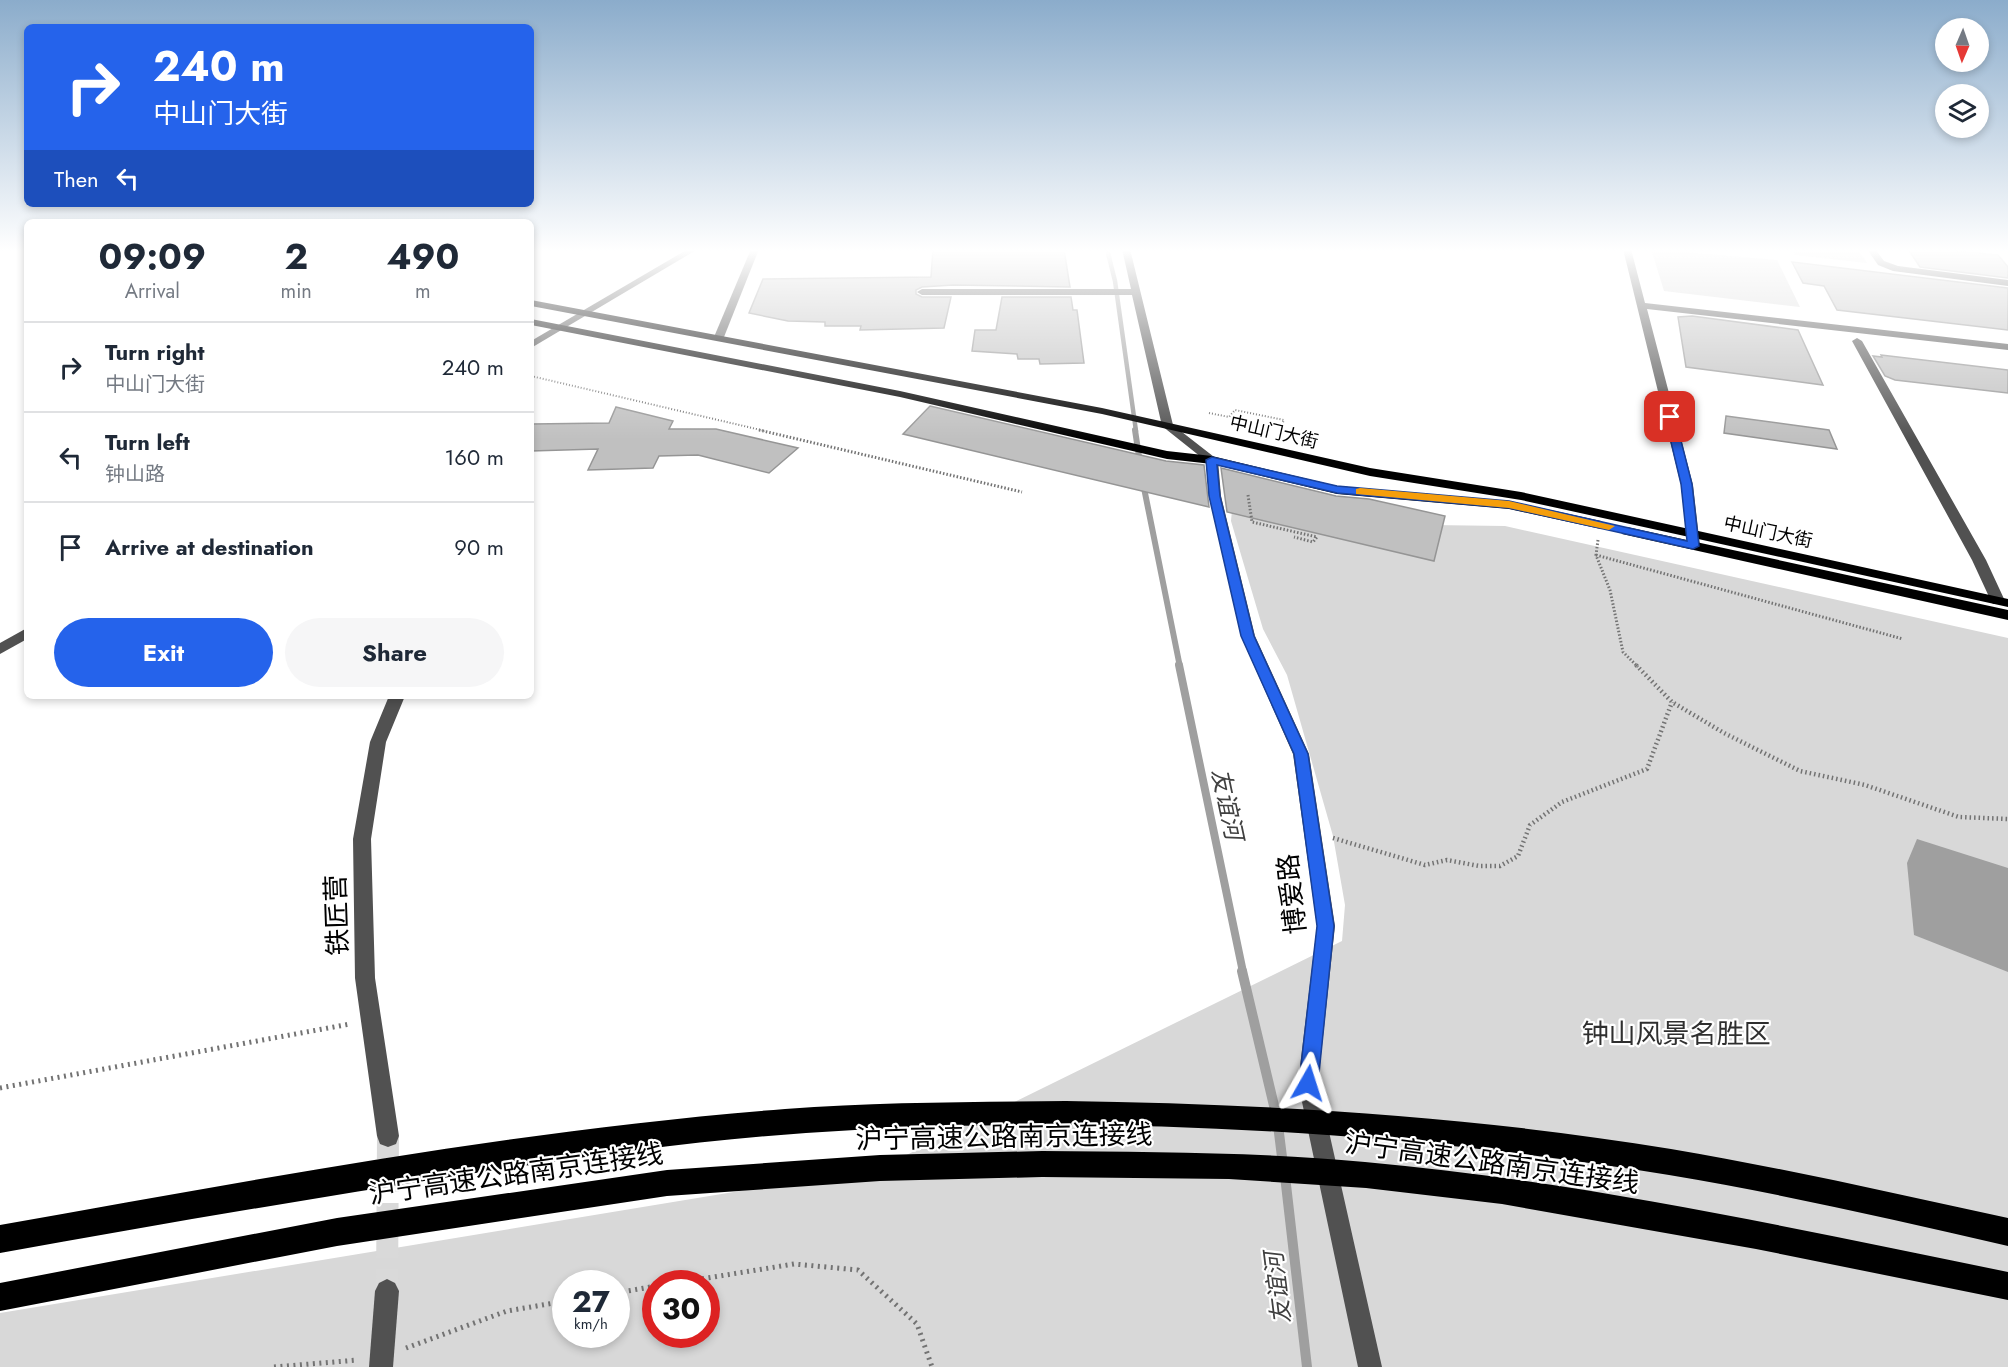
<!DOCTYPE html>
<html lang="en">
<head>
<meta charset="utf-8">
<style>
  body { margin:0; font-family:Jost,"Noto Sans SC",sans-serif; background:#f6f6f7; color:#1f2937; height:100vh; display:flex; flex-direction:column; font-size:22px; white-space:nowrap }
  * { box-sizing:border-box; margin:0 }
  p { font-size:20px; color:#747a83 }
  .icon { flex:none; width:33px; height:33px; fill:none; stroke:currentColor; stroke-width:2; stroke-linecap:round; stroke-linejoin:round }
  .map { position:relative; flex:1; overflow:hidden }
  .side { position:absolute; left:24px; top:219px; width:510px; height:480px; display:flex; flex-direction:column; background:#fff; border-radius:9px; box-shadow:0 3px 9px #0003 }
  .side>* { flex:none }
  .top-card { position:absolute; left:24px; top:24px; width:510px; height:183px; border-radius:9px; box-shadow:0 3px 9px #0003; background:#2563eb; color:#fff; overflow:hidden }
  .needle { width:39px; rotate:182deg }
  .fabs { position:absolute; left:1935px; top:18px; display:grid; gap:12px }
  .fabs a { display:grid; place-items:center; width:54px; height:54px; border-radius:50%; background:#fff; box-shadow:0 3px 9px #0003; font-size:30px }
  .speed { position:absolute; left:552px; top:1270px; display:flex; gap:12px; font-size:30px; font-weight:700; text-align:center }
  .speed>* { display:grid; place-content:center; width:78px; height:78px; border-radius:50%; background:#fff; box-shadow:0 3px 9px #0003; line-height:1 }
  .speed small { font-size:15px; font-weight:400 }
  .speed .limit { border:9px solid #d22; background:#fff; color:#111 }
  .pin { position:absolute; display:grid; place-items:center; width:51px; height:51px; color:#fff; margin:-26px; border-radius:12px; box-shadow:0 3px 9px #0006 }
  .me { position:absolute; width:66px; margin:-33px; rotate:6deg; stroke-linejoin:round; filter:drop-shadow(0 0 4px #0008) }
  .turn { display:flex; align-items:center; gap:21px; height:126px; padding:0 30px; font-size:27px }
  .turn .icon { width:78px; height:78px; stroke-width:2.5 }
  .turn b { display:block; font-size:42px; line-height:51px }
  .then { display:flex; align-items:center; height:57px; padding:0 30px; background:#0003; gap:12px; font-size:22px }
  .eta { display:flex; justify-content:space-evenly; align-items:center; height:102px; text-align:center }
  .eta b { font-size:36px; font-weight:700; line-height:42px }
  .button { display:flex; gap:12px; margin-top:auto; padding:12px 30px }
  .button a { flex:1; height:69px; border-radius:36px; background:#2563eb; color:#fff; font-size:24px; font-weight:700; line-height:69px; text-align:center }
  .button a+a { background:#f6f6f7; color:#1f2937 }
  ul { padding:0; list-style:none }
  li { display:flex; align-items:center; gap:18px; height:90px; padding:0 30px; border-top:2px solid #e0e1e3 }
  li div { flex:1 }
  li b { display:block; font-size:22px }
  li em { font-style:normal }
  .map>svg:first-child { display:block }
  .green { fill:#d8d8d8; fill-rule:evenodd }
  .water { fill:#9f9f9f }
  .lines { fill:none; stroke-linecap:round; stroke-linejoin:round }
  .stream-far3 { stroke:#9f9f9f; stroke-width:4.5 }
  .stream-far2 { stroke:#9f9f9f; stroke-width:6 }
  .stream-far1 { stroke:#9f9f9f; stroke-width:8 }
  .stream { stroke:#9f9f9f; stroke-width:10 }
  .building { fill:#c0c0c0; stroke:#959595; stroke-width:1.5 }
  .minor-tunnel { stroke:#d9d9d9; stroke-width:22; stroke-dasharray:22 11; stroke-linecap:butt }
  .path-far3 { stroke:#737373; stroke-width:2; stroke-dasharray:1 2; stroke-linecap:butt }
  .path-far2 { stroke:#737373; stroke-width:3; stroke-dasharray:1.5 2; stroke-linecap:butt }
  .path-far1 { stroke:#737373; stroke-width:4.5; stroke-dasharray:1.5 3; stroke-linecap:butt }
  .path { stroke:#737373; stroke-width:5; stroke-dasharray:2 4.5; stroke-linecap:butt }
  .minor { fill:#515151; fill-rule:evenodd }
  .major { fill:#000; fill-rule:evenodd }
  .highway { fill:#000; fill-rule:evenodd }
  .route { fill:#2563eb; stroke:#184099; stroke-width:1.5 }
  .slow { fill:#f59e0b }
  .labels { text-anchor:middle; stroke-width:4.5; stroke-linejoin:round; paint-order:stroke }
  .far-street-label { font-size:18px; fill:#000; stroke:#fff }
  .water-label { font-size:24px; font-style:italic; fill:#404040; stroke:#fff }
  .near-street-label { font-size:27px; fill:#000; stroke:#fff }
  .near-park-label { font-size:27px; fill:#2f2f2f; stroke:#fff }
</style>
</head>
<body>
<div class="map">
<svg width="2008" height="1367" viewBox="0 0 2008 1367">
  <rect width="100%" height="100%" fill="#fff"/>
  <g class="green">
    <polygon points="1651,249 1777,260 1800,307 1664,291"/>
    <polygon points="1792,249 1858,249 1867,263 1795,255"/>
    <path d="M 1233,499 L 1357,524 L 1505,526 L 2008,638 L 2008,1367 L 0,1367 L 0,1313 L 880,1168 L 1342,941 L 1345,905 L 1333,836 L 1287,675 L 1263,629 L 1231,521 ZM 566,1284 L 616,1284 L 616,1335 L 566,1335 ZM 656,1284 L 706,1284 L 706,1335 L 656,1335 Z"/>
  </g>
  <polygon class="water" points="1917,839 2008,868 2008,972 1914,935 1907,863"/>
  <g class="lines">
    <polyline class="stream-far3" points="1107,249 1115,281 1136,431"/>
    <g class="stream-far2">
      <polyline points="1135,430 1140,463"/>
      <polyline points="1143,483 1180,667"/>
    </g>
    <polyline class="stream-far1" points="1179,665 1243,972"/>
    <g class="stream">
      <polyline points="1242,971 1276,1114"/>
      <polyline points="1278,1125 1283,1165"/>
      <polyline points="1285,1176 1307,1367"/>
    </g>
  </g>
  <g class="building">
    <polygon points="933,249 1064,249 1070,287 953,285 922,287 916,290 916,294 922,297 951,297 944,328 860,330 861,326 825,326 825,322 788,321 749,313 763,279 931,277"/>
    <polygon points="1908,249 1937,249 1998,255 2008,267 2008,278 1920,267"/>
    <polygon points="1792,262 2008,288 2008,330 1837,310 1824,286 1803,283"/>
    <polygon points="1002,297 1071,297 1073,310 1077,310 1084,363 1040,364 1039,359 1018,359 1017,354 972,351 975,330 996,330"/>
    <polygon points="1692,316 1798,330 1823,385 1686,367 1678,317"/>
    <polygon points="1881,355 2008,370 2008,393 1895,380 1885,376 1873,356 1882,357"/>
    <polygon points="930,406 1166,461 1204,465 1209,507 903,434"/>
    <polygon points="616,407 673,421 669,429 716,429 798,448 769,473 698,455 659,456 653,468 588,470 598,449 531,451 531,424 609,423"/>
    <polygon points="1726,416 1829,430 1837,449 1724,433"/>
    <polygon points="1221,468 1336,496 1369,499 1445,516 1434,561 1227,512"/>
  </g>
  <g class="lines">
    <polyline class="minor-tunnel" points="387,1291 388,1136"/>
    <g class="path-far3">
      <polyline points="531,376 765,431"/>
      <polyline points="1209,413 1229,417 1235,410 1284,420 1281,427"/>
    </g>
    <g class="path-far2">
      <polyline points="759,430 1022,492"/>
      <polyline points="1248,495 1252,522 1317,537 1313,542 1294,537"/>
      <polyline points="1598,540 1596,555 1610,590 1623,652 1638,667"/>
      <polyline points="1596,555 1903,639"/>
    </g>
    <g class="path-far1">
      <polyline points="1636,665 1672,702 1724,733 1800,771 1865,785 1959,817 2008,819"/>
      <polyline points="1333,838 1425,865 1447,860 1479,866 1500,866 1518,856 1530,825 1562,802 1647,769 1672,702"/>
    </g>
    <g class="path">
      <polyline points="0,1088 350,1024"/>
      <polyline points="670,1284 794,1264 858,1270 917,1324 932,1367"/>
      <polyline points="616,1293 656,1286"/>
      <polyline points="406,1348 507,1311 566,1301"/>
      <polyline points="274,1367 358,1360"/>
    </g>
    <g class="minor">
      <polygon points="688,249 698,249 531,348 531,341"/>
      <polygon points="751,249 759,249 724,337 715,339 714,337"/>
      <polygon points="1122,249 1130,249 1173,425 1218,460 1221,496 1255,636 1309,754 1335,926 1318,1083 1382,1367 1358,1367 1298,1083 1317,926 1293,754 1241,636 1209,496 1206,461 1162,426 1132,295 922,295 917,292 922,289 1131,289"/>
      <polygon points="1623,249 1631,249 1645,303 2008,344 2008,350 1647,309 1693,485 1700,546 1698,549 1688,549 1681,485"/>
      <polygon points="1867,249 1875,249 1884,261 1898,266 2008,280 2008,286 1893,271 1878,265"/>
      <polygon points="1857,338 1862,341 1986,560 2005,601 2003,604 1993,604 1991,601 1972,560 1852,341"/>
      <polygon points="27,628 27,639 0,654 0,643"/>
      <polygon points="389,696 405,696 386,742 371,839 375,978 399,1136 396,1144 388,1147 380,1144 377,1136 355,978 353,839 370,742"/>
      <polygon points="387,1279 395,1283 399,1291 393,1367 369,1367 375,1291 379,1283"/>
    </g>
    <g class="major">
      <polygon points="531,300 1102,408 1370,468 1521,492 2008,599 2008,607 1521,500 1370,476 1102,414 531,306"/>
      <polygon points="531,319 900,391 1167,451 1212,456 1337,486 1509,501 1601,521 1607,525 1601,529 1509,509 1337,494 1212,464 1167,459 900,397 531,325"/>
      <polygon points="1627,527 2008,610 2008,620 1622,534 1621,531"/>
    </g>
    <g class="highway">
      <path d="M 1066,1101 C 1269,1104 1471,1116 1671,1149 C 1784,1168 1896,1194 2008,1218 L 2008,1246 C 1895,1220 1783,1194 1669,1175 C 1385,1129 1093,1114 806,1133 C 691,1141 576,1158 462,1175 C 308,1199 154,1225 0,1253 L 0,1225 C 258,1179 524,1129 785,1109 C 879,1102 973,1102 1066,1101 Z"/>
      <path d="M 1042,1151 C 1150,1152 1258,1152 1365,1162 C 1580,1181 1797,1229 2008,1272 L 2008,1300 L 1756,1249 L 1502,1204 L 1366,1188 L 1229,1179 L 1042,1177 L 880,1181 L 667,1196 L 337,1246 L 0,1311 L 0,1283 L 337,1218 L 667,1170 L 880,1155 Z"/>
    </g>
  </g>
  <linearGradient id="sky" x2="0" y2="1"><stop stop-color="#8baccb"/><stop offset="0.57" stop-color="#fff"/><stop offset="1" stop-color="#fff" stop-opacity="0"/></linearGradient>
  <rect width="2008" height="440" fill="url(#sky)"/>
  <polygon class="route" points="1670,414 1675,417 1692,484 1699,546 1693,549 1509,508 1337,493 1217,465 1220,496 1254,636 1308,754 1334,926 1318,1083 1315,1090 1308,1092 1302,1090 1299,1083 1317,926 1294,754 1241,636 1209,496 1206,460 1212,457 1337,486 1509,501 1687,541 1681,484 1665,417"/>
  <polygon class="slow" points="1360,488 1509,501 1615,526 1609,530 1509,508 1356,494 1356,489"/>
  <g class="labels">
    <g class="far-street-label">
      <text transform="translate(1274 432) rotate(13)" y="6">中山门大街</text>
      <text transform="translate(1768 532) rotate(12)" y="6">中山门大街</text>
    </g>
    <g class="water-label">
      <text transform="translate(1227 804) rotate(78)" y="8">友谊河</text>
      <text transform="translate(1278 1288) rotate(-97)" y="8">友谊河</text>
    </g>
    <g class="near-street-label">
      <text transform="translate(1292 894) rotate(-96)" y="9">博爱路</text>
      <text transform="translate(337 915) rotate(-92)" y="9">铁匠营</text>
      <text transform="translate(1004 1137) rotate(-1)" y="9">沪宁高速公路南京连接线</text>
      <text transform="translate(1492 1163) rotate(8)" y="9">沪宁高速公路南京连接线</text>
      <text transform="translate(516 1174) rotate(-8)" y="9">沪宁高速公路南京连接线</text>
    </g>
    <g class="near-park-label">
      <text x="1676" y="1043">钟山风景名胜区</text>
    </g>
  </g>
</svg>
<div class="fabs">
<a><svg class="needle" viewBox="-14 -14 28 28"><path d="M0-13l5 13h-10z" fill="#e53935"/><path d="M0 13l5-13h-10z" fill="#747a83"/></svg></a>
<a><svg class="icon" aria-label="layers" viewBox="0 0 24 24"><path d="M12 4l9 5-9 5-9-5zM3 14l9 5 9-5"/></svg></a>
</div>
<div class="speed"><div>27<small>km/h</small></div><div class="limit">30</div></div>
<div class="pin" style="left:1670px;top:417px;background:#d93025"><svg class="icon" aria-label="arrive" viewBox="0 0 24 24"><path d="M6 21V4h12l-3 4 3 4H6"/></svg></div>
<svg class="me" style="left:1308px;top:1083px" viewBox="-20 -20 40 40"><path d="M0-17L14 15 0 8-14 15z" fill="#2563eb" stroke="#fff" stroke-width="4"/></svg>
<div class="top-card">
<div class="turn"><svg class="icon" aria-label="right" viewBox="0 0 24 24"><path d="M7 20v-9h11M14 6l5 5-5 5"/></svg><div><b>240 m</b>中山门大街</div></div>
<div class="then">Then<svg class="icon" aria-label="left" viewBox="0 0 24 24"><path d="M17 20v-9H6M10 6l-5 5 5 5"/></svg></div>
</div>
<section class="side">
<div class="eta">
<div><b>09:09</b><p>Arrival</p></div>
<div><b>2</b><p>min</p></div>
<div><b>490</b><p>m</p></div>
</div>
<ul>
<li><svg class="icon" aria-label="right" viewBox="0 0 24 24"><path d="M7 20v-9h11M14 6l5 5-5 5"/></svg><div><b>Turn right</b><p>中山门大街</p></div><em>240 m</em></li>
<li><svg class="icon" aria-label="left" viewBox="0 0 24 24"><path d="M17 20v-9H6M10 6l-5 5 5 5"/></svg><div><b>Turn left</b><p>钟山路</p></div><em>160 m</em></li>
<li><svg class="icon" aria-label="arrive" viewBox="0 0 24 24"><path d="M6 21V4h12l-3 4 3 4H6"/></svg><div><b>Arrive at destination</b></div><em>90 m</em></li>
</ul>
<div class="button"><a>Exit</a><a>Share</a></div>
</section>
</div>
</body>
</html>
